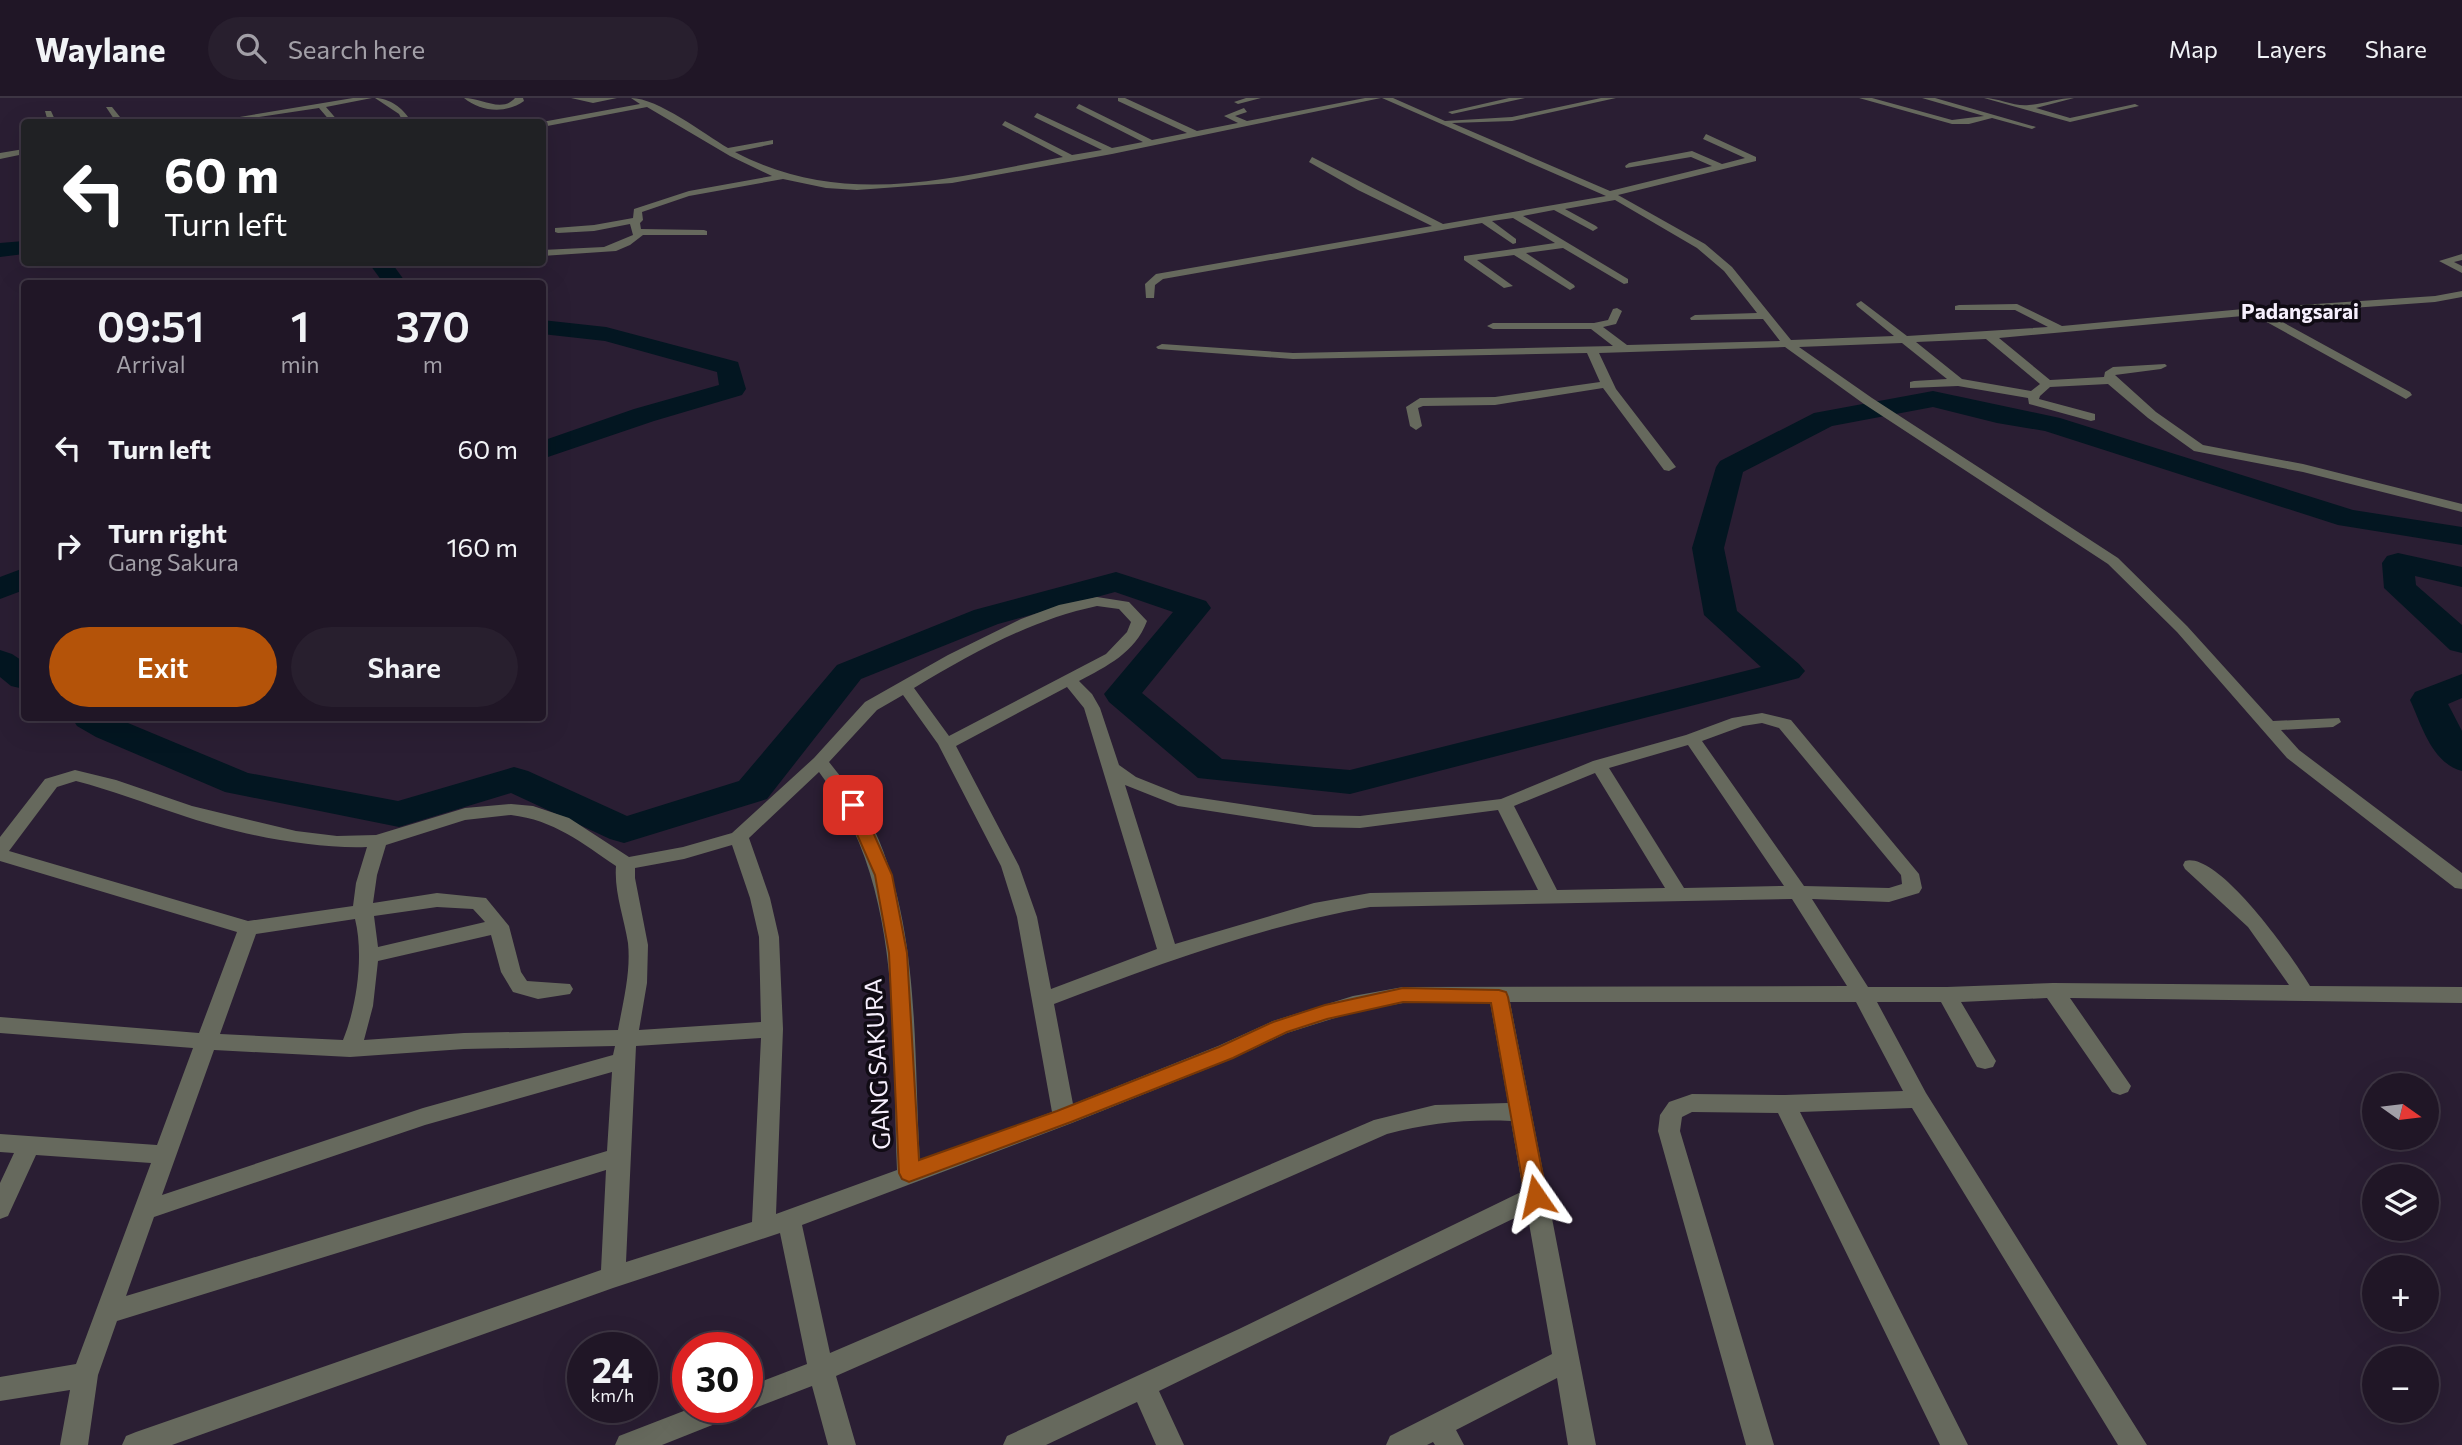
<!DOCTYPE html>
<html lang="en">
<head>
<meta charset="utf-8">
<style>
  body { margin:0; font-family:Commissioner,sans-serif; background:#281f2e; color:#f1f3f6; height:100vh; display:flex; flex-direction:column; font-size:26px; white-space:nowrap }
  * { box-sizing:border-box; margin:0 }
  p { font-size:23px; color:#a29fa7 }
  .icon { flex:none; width:38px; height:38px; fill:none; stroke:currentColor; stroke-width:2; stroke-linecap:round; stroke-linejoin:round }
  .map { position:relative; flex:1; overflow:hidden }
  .sheet { position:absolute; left:21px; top:182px; width:525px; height:441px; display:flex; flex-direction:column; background:#201626; border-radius:7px; box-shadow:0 7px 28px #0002,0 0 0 2px #3d3543 }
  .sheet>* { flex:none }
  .top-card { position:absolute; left:21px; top:21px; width:525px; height:147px; border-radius:7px; box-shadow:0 7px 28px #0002,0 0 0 2px #3d3543; background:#202124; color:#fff; overflow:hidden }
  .needle { width:46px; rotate:104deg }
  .fabs { position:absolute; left:2362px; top:975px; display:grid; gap:14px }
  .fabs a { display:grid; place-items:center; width:77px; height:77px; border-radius:50%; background:#201626; box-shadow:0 7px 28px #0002,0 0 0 2px #3d3543; font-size:35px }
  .speed { position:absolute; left:567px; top:1234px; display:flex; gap:14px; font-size:35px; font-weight:700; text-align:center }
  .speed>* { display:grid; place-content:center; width:91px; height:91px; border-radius:50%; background:#201626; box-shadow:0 7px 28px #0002,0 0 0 2px #3d3543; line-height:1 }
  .speed small { font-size:18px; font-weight:400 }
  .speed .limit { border:10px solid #d22; background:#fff; color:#111 }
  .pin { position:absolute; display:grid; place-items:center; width:60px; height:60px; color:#fff; margin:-30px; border-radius:14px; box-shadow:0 4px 10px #0006 }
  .me { position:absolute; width:77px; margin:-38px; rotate:349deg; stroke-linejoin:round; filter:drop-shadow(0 0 5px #0008) }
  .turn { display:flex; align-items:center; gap:24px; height:147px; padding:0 28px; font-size:32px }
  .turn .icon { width:91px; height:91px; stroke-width:2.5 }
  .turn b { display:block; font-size:49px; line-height:60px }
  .eta { display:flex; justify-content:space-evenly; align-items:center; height:119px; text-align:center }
  .eta b { font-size:42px; font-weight:600; line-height:49px }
  .button { display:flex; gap:14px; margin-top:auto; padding:14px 28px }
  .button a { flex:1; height:80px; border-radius:42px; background:#b45309; color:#fff; font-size:28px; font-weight:600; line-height:80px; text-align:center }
  .button a+a { background:#281f2e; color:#f1f3f6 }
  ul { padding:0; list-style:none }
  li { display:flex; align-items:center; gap:21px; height:98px; padding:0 28px }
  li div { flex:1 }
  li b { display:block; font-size:26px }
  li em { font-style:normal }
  header { display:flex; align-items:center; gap:42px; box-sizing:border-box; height:98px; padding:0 35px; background:#201626; border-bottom:2px solid #3d3543 }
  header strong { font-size:33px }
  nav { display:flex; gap:38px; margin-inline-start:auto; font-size:24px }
  .search { width:490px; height:63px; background:#281f2e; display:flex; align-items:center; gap:18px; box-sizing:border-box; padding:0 24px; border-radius:38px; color:#a29fa7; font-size:26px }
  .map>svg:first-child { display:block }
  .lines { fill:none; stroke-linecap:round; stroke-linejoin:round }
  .river { fill:#031621; fill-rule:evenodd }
  .minor { fill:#66695d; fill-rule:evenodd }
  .route { fill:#b45309; stroke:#753606; stroke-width:2 }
  .labels { text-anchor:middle; stroke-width:7; stroke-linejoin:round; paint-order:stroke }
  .far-quarter-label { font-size:21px; font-weight:bold; fill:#f6effd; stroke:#100b14 }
  .near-street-label { font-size:24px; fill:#f6effd; stroke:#100b14 }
</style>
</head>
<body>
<header>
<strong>Waylane</strong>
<div class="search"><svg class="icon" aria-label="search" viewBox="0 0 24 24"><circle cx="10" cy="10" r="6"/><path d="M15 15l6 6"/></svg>Search here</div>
<nav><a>Map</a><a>Layers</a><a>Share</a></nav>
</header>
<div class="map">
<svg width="2462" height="1347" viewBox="0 0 2462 1347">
  <rect width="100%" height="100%" fill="#2a1e33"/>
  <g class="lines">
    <g class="river">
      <polygon points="24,143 24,156 0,159 0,145"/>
      <polygon points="368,164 391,164 407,186 384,186"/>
      <polygon points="542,222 606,229 738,264 746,291 742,297 654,323 542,361 542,343 634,311 719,287 717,274 605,243 542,236"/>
      <polygon points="1933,293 2060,320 2353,412 2462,429 2462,447 2338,427 2045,333 1997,325 1933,309 1832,328 1743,374 1724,450 1737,513 1799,566 1805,573 1799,580 1350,696 1198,680 1109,604 1104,596 1173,514 1115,494 998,526 861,581 767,701 624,745 610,741 511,695 399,729 225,694 96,639 77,628 72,620 116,620 248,675 398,703 514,669 528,673 627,718 739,683 837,567 974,512 1116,474 1206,503 1211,510 1142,595 1222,661 1350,672 1761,569 1704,517 1692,450 1716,369 1720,363 1814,315"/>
      <polygon points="2398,455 2462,469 2462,489 2415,478 2416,487 2462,527 2462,555 2450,552 2384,490 2382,465 2387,458"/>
      <polygon points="24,470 24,492 0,501 0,479"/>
      <polygon points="0,552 12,556 24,564 24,591 11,588 0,579"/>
      <path d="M 2462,576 L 2462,600 L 2448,606 L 2462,633 L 2462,673 C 2432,665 2422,628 2410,602 L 2415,594 Z"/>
    </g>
    <g class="minor">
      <polygon points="353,0 372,0 326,9 339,24 331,24 319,10 226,24 210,24"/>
      <path d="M 375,0 C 389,0 403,10 410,22 L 403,24 L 399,16 Z"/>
      <path d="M 464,0 C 481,0 502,15 515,0 L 523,0 L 524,3 C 506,16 481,14 464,0 Z"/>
      <polygon points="571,0 617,0 593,5"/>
      <path d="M 631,0 C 658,0 704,36 728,50 L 773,42 L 773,46 L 735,54 C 843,111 950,80 1063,59 L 1002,27 L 1005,23 L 1072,57 L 1102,52 L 1034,19 L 1037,15 L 1112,50 L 1143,44 L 1076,10 L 1079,6 L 1152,42 L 1187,35 L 1118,3 L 1118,0 L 1125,0 L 1197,33 L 1238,25 L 1224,18 L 1244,10 L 1247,14 L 1235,18 L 1247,23 L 1365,0 L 1381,0 L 1112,56 L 952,85 L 857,92 L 826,90 L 783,81 L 689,98 L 642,114 L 643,122 L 640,125 L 641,131 L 704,132 L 707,133 L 707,137 L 643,137 L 630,147 L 616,153 L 542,158 L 542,152 L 604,149 L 633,137 L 630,126 L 594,133 L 558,135 L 555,134 L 555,130 L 594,127 L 633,120 L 634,111 L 689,93 L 772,78 L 730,58 L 647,9 L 542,29 L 542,24 L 640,6 Z"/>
      <polygon points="1246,0 1261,0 1238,6 1234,4"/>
      <path d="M 1382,0 L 1393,0 L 1445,23 L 1512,19 L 1601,0 L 1616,0 L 1512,23 L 1452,25 L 1610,93 L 1712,68 L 1691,59 L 1626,70 L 1625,68 L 1629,65 L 1692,53 L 1722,66 L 1745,60 L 1703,41 L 1706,36 L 1756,59 L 1756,63 L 1618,97 L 1705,146 L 1732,169 L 1791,242 L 1894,238 L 1857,208 L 1856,206 L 1861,203 L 1907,238 L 2048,229 L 2015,212 L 1955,212 L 1955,208 L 1959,207 L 2017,206 L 2062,228 L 2254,210 L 2435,198 L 2462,193 L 2462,199 L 2435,204 L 2268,216 L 2410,294 L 2412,297 L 2406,301 L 2254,217 L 1999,240 L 2050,282 L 2104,279 L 2105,274 L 2113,269 L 2165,266 L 2167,268 L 2161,271 L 2115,277 L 2156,314 L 2203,347 L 2303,366 L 2462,406 L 2462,414 L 2303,374 L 2194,353 L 2148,320 L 2108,286 L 2050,289 L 2040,298 L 2039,301 L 2095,316 L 2095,322 L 2091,323 L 2029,306 L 2028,300 L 1958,288 L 1910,290 L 1910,284 L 1914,283 L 1947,281 L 1902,245 L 1799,249 L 1872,300 L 2118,460 L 2187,528 L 2273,623 L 2339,620 L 2341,624 L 2333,629 L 2281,632 L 2299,652 L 2462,775 L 2462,791 L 2455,790 L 2287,660 L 2177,534 L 2108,466 L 1864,306 L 1785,249 L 1599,255 L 1616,291 L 1676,369 L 1669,373 L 1664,372 L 1603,290 L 1495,307 L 1423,308 L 1418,310 L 1422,328 L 1416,332 L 1410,328 L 1406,309 L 1420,300 L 1495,299 L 1600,284 L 1587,255 L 1293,261 L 1158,251 L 1156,249 L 1162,246 L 1293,255 L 1613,248 L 1591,231 L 1493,231 L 1487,228 L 1493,225 L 1594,225 L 1608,222 L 1613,211 L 1617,210 L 1622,213 L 1616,226 L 1603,229 L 1627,247 L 1780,243 L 1763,221 L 1691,222 L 1690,220 L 1695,217 L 1757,215 L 1724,173 L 1697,150 L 1615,102 L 1565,111 L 1596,128 L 1598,130 L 1593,133 L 1554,112 L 1523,118 L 1628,181 L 1628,185 L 1624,186 L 1563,150 L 1526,155 L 1574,187 L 1575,189 L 1570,192 L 1514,157 L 1477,162 L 1513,188 L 1504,190 L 1464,162 L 1464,158 L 1555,145 L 1513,120 L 1492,123 L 1516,141 L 1516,145 L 1513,146 L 1482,125 L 1163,181 L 1155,187 L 1154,200 L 1146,200 L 1145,186 L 1156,176 L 1432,128 L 1358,92 L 1309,64 L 1312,59 L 1443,126 L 1606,98 ZM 1986,241 L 2040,286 L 2031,293 L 1962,281 L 1916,244 Z"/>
      <polygon points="1509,0 1525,0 1452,16 1448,14"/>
      <polygon points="1859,0 1872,0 1952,22 1984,18 1922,0 1935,0 2036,29 2032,31 1992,20 1969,26 1952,26"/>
      <path d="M 1984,0 C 1999,0 2015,9 2029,7 C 2044,6 2058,0 2074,0 L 2036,10 L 2070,20 L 2135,6 L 2139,8 L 2070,24 Z"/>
      <polygon points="106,9 112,9 124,24 116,24"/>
      <polygon points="45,13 51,13 56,24 48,24"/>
      <polygon points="24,51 24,56 0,61 0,55"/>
      <polygon points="2462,156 2462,162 2454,164 2462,168 2462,175 2439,163"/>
      <path d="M 1097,499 L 1129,504 L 1147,523 C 1135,555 1107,568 1079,583 L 1092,596 L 1100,610 L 1119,667 L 1136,679 L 1181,697 L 1314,717 L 1360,718 L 1501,701 L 1593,663 L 1686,637 L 1732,620 L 1762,615 L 1791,622 L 1919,776 L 1922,790 L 1919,795 L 1889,804 L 1812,801 L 1868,889 L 1947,889 L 2053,885 L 2289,887 L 2248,829 L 2185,771 L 2183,767 L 2185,763 C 2219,753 2294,861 2310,888 L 2462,889 L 2462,905 L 2070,900 L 2131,988 L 2128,994 L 2120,997 L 2112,994 L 2047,900 L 1961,904 L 1996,963 L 1993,969 L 1985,971 L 1977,969 L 1941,904 L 1877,904 L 1926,995 L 2147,1347 L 2118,1347 L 1912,1010 L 1800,1014 L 1968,1347 L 1940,1347 L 1778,1015 L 1692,1014 L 1682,1019 L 1680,1033 L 1774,1347 L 1746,1347 L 1658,1033 L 1660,1017 L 1669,1004 L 1692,996 L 1785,997 L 1903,993 L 1856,904 L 1510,904 L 1596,1347 L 1568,1347 L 1557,1280 L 1456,1332 L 1464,1347 L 1435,1347 L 1433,1344 L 1427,1347 L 1386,1347 L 1390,1338 L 1552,1256 L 1527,1114 L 1159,1293 L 1184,1347 L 1156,1347 L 1137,1304 L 1046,1347 L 1003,1347 L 1007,1338 L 1239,1231 L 1523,1093 L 1511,1023 C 1468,1021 1428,1025 1387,1036 L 836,1278 L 856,1347 L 828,1347 L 812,1288 L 747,1313 L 739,1310 L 735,1318 L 662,1347 L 615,1347 L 619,1338 L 694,1309 L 747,1309 L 747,1289 L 807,1266 L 780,1135 L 613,1190 L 172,1347 L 122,1347 L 126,1338 L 136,1334 L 601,1172 L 606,1072 L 117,1223 L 98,1277 L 88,1347 L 60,1347 L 70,1292 L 0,1303 L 0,1279 L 76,1266 L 151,1065 L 36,1057 L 8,1118 L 0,1121 L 0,1085 L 14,1055 L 0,1054 L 0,1036 L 157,1047 L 193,950 L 0,935 L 0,919 L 199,935 L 237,834 L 0,763 L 0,739 L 45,681 L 75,672 L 116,682 L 192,708 L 296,733 L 337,738 L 376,737 L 465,710 L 511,706 L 533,708 L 569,720 L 629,759 L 683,749 L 732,735 L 814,660 L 865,604 L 948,557 L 1021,521 L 1059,507 ZM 1097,508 L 1119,511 L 1131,524 L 1127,534 L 1106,556 L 949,638 L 914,590 C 972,555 1031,522 1097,508 ZM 1067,589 L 1084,610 L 1157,851 L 1051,891 L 1037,819 L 1019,768 L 956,648 ZM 903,597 L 938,646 L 1001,768 L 1017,819 L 1052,1014 L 920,1063 C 913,954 921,833 874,731 C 862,706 846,685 829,664 L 877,612 ZM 1762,625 L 1779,630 L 1901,777 L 1902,786 L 1889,790 L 1804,788 L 1702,643 L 1743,628 ZM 1688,647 L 1784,788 L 1684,790 L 1609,670 ZM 819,674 C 905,787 891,938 897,1072 L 776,1116 L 783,931 L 779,839 L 770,800 L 749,740 ZM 1595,675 L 1665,790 L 1557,792 L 1514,708 ZM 76,683 C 111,692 144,705 178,716 C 233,735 308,751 367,749 L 356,785 L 353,808 L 248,823 L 9,753 L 57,689 ZM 1125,687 L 1178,708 L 1314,729 L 1360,730 L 1498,712 L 1538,792 L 1370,795 L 1314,805 L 1175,846 ZM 511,717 C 554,722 582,745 616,768 C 614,794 624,819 628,845 C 631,874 623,904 618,932 L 464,935 L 364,942 L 373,908 L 378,863 L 491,837 L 501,874 L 513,894 L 538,901 L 570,896 L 573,891 L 570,886 L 527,883 L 521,874 L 509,828 L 486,800 L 437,795 L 373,805 L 377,777 L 386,747 L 465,722 ZM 732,747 L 750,800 L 759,839 L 761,924 L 639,932 L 647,885 L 648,847 L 635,780 L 635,770 L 684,761 ZM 1792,801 L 1847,888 L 1403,889 L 1353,898 L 1273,923 L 1218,948 L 1073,1006 L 1054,906 C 1157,867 1261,828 1370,809 ZM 437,809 L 473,811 L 485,824 L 378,849 L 374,818 ZM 355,821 C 364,857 357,908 343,942 L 220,936 L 256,836 ZM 1490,904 L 1508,1005 L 1435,1007 L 1374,1022 L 830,1255 L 802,1127 L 1072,1025 L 1234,960 L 1287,935 L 1354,914 L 1403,905 ZM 761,940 L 752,1124 L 626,1164 L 636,948 ZM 615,948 L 613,957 L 423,1010 L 162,1097 L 214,952 L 350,959 L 464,951 ZM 612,974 L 607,1053 L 126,1198 L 154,1119 L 425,1027 Z"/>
    </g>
  </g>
  <polygon class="route" points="853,702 861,707 892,777 907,855 919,1062 1057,1013 1219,949 1273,924 1325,907 1403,890 1499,892 1506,894 1508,899 1547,1098 1543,1104 1536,1107 1528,1104 1525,1098 1491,905 1403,904 1327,921 1287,934 1233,960 1071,1024 909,1084 902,1081 899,1075 889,855 875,777 844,707"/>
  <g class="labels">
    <g class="far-quarter-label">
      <text x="2300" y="221">Padangsarai</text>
    </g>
    <g class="near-street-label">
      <text transform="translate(878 966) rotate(-93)" y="8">GANG SAKURA</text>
    </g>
  </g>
</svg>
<div class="fabs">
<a><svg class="needle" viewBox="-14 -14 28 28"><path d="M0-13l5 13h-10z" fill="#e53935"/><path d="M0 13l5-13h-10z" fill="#a29fa7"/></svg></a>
<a><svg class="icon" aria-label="layers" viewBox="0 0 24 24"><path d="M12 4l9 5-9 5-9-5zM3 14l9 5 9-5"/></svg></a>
<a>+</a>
<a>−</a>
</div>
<div class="speed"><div>24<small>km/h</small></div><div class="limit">30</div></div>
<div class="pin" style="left:853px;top:707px;background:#d93025"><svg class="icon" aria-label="arrive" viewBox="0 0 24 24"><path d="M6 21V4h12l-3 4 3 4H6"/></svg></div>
<svg class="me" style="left:1536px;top:1098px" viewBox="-20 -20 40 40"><path d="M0-17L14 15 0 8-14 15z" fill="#b45309" stroke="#fff" stroke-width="4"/></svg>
<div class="top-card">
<div class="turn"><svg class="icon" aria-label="left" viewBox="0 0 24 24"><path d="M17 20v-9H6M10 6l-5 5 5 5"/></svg><div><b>60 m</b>Turn left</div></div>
</div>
<section class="sheet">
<div class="eta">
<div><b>09:51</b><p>Arrival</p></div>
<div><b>1</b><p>min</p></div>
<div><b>370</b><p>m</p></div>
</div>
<ul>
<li><svg class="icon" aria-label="left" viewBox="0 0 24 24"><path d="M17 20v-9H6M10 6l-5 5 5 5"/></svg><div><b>Turn left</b></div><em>60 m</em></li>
<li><svg class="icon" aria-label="right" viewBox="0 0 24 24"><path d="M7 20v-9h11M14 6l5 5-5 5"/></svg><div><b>Turn right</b><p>Gang Sakura</p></div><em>160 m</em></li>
</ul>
<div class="button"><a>Exit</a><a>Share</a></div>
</section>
</div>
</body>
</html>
